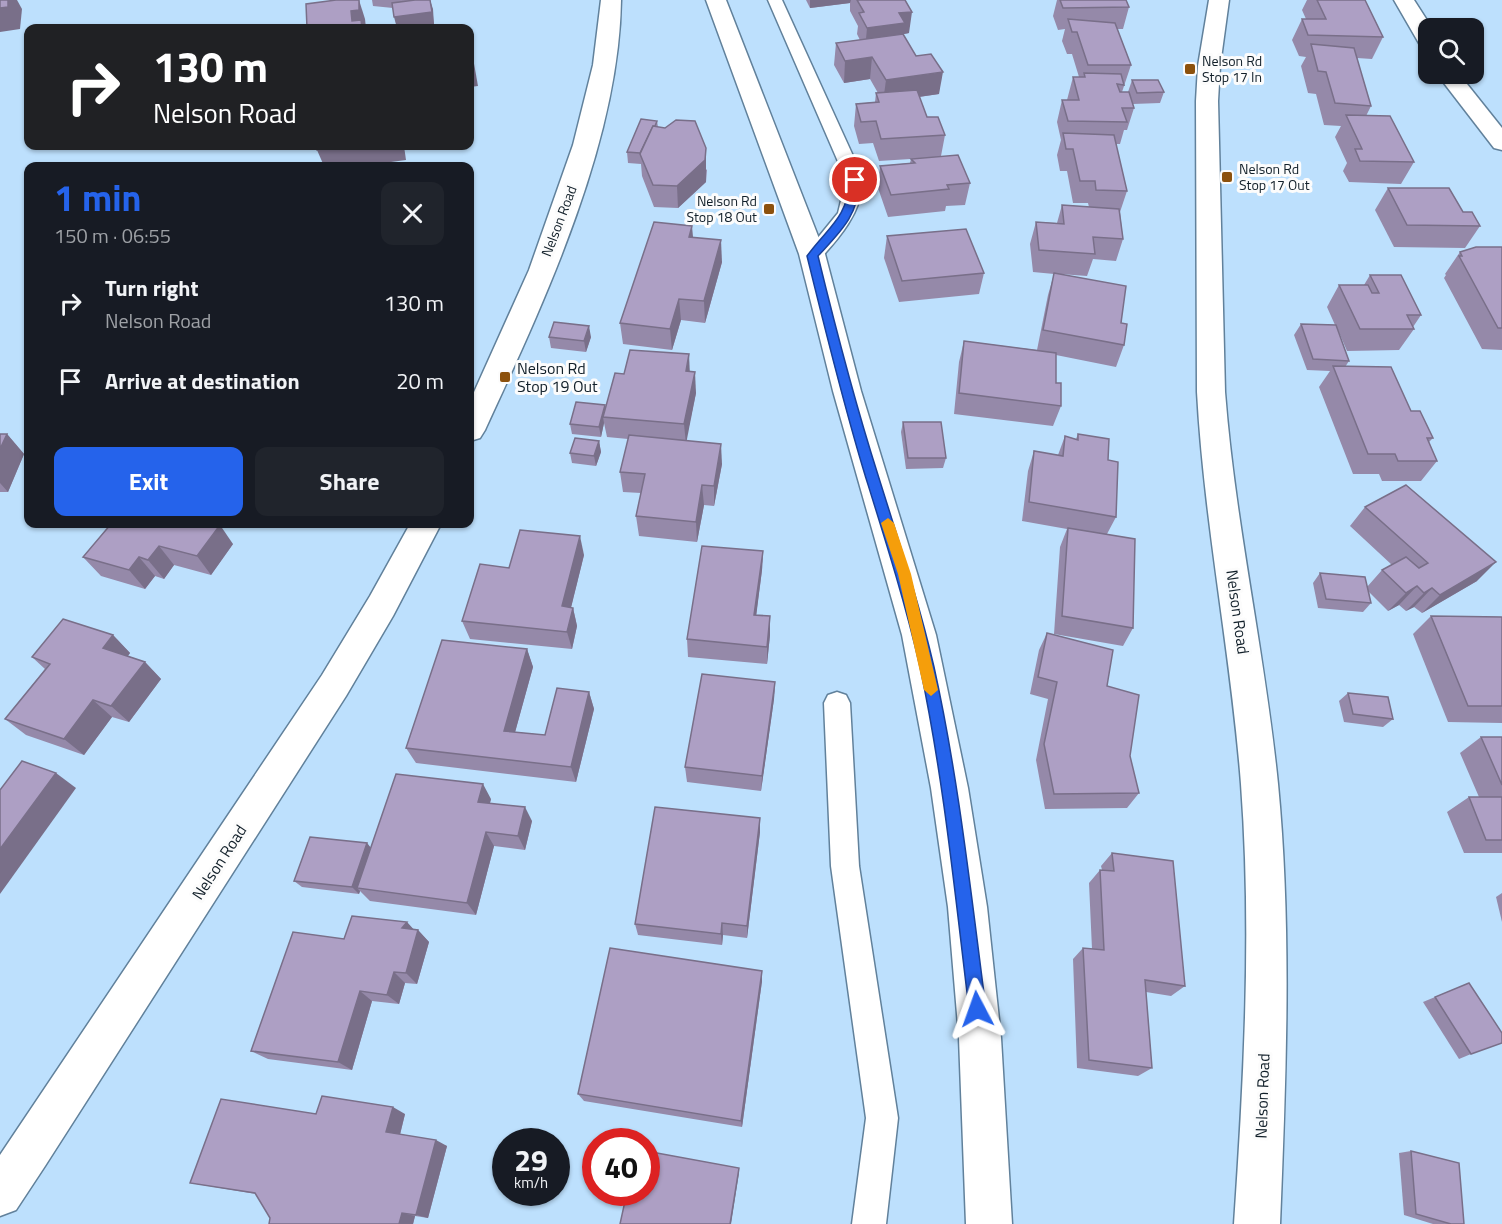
<!DOCTYPE html>
<html lang="en">
<head>
<meta charset="utf-8">
<style>
  body { margin:0; font-family:"Titillium Web",sans-serif; background:#20242c; color:#f1f3f6; height:100vh; display:flex; flex-direction:column; font-size:22px; white-space:nowrap }
  * { box-sizing:border-box; margin:0 }
  p { font-size:20px; color:#9ea1a6 }
  .icon { flex:none; width:33px; height:33px; fill:none; stroke:currentColor; stroke-width:2; stroke-linecap:round; stroke-linejoin:round }
  .map { position:relative; flex:1; overflow:hidden }
  .drawer { position:absolute; left:24px; top:162px; width:450px; height:366px; display:flex; flex-direction:column; background:#171b24; border-radius:12px; box-shadow:0 2px 4px #0004 }
  .drawer>* { flex:none }
  .banner { position:absolute; left:24px; top:24px; width:450px; height:126px; border-radius:12px; box-shadow:0 2px 4px #0004; background:#202124; color:#fff; overflow:hidden }
  .controls { position:absolute; left:1418px; top:18px; display:grid; gap:12px }
  .controls a { display:grid; place-items:center; width:66px; height:66px; border-radius:12px; background:#171b24; box-shadow:0 2px 4px #0004; font-size:30px }
  .speed { position:absolute; left:492px; top:1128px; display:flex; gap:12px; font-size:30px; font-weight:700; text-align:center }
  .speed>* { display:grid; place-content:center; width:78px; height:78px; border-radius:50%; background:#171b24; box-shadow:0 2px 4px #0004; line-height:1 }
  .speed small { font-size:15px; font-weight:400 }
  .speed .limit { border:9px solid #d22; background:#fff; color:#111 }
  .pin { position:absolute; display:grid; place-items:center; width:51px; height:51px; color:#fff; margin:-26px; border:3px solid #fff; border-radius:50%; box-shadow:0 2px 6px #0007 }
  .me { position:absolute; width:66px; margin:-33px; rotate:356deg; stroke-linejoin:round; filter:drop-shadow(0 0 4px #0008) }
  .turn { display:flex; align-items:center; gap:21px; height:126px; padding:0 30px; font-size:27px }
  .turn .icon { width:78px; height:78px; stroke-width:2.5 }
  .turn b { display:block; font-size:42px; line-height:51px }
  .round { display:grid; place-items:center; flex:none; width:63px; height:63px; border-radius:12px; background:#20242c }
  .head { display:flex; align-items:center; justify-content:space-between; height:102px; padding:0 30px }
  h1 { font-size:36px; font-weight:700; line-height:45px; color:#2563eb }
  .button { display:flex; gap:12px; margin-top:auto; padding:12px 30px }
  .button a { flex:1; height:69px; border-radius:12px; background:#2563eb; color:#fff; font-size:24px; font-weight:700; line-height:69px; text-align:center }
  .button a+a { background:#20242c; color:#f1f3f6 }
  ul { padding:0; list-style:none }
  li { display:flex; align-items:center; gap:18px; height:78px; padding:0 30px }
  li div { flex:1 }
  li b { display:block; font-size:22px }
  li em { font-style:normal }
  .map>svg:first-child { display:block }
  .lines { fill:none; stroke-linecap:round; stroke-linejoin:round }
  .service-casing { stroke:#61819b; stroke-width:3 }
  .tertiary-casing { stroke:#61819b; stroke-width:3 }
  .service { fill:#fff; fill-rule:evenodd }
  .tertiary { fill:#fff; fill-rule:evenodd }
  .wall { fill:#9589a9 }
  .shaded-wall { fill:#796f89 }
  .building { fill:#ad9fc4; stroke:#796f89; stroke-width:1.5 }
  .route { fill:#2563eb; stroke:#184099; stroke-width:1.5 }
  .slow { fill:#f59e0b }
  .poi-dot { fill:#8c510d; stroke:#fcfcfc; stroke-width:2 }
  .labels { text-anchor:middle; stroke-width:6; stroke-linejoin:round; paint-order:stroke }
  .far-poi-label { font-size:14px; fill:#111f29; stroke:#fcfcfc; text-anchor:start }
  .far-street-label { font-size:14px; fill:#111f29; stroke:#fcfcfc }
  .poi-label { font-size:16px; fill:#111f29; stroke:#fcfcfc; text-anchor:start }
  .street-label { font-size:16px; fill:#111f29; stroke:#fcfcfc }
</style>
</head>
<body>
<div class="map">
<svg width="1502" height="1224" viewBox="0 0 1502 1224">
  <rect width="100%" height="100%" fill="#bde0fd"/>
  <g class="lines">
    <defs>
      <g id="service">
        <path d="M 768,0 L 782,0 L 864,180 C 860,214 841,236 819,260 L 805,260 L 803,256 L 838,213 L 846,180 Z"/>
        <polygon points="837,692 846,695 850,703 859,866 898,1118 886,1224 852,1224 866,1118 831,866 824,703 828,695"/>
      </g>
      <g id="tertiary">
        <path d="M 601,0 L 621,0 C 619,143 544,302 485,430 L 480,438 L 470,441 L 470,401 L 529,270 L 573,145 L 593,65 Z"/>
        <polygon points="706,0 726,0 825,254 861,391 936,635 968,788 987,907 1001,1038 1012,1224 966,1224 959,1038 948,907 931,788 902,635 833,391 799,254"/>
        <path d="M 1209,0 L 1229,0 L 1220,66 L 1218,101 L 1225,392 C 1235,523 1265,653 1278,784 C 1292,930 1286,1077 1280,1224 L 1234,1224 C 1244,1077 1252,931 1241,784 C 1231,653 1204,523 1197,392 L 1196,101 L 1198,66 Z"/>
        <polygon points="1394,0 1414,0 1432,28 1428,28 1428,46 1420,45"/>
        <polygon points="1437,74 1459,74 1502,128 1502,150 1494,148"/>
        <polygon points="410,524 441,524 393,616 346,696 45,1166 16,1210 0,1216 0,1155 322,675 370,596"/>
      </g>
    </defs>
    <use href="#service" class="service-casing"/>
    <use href="#tertiary" class="tertiary-casing"/>
    <use href="#service" class="service"/>
    <use href="#tertiary" class="tertiary"/>
  </g>
  <g class="wall">
    <polygon points="372,0 430,0 434,24 397,28 393,8 373,6"/>
    <polygon points="806,0 905,0 909,33 904,34 904,36 939,94 919,97 927,117 945,135 941,156 970,183 965,205 946,206 945,211 888,217 878,188 880,166 910,163 911,159 926,158 879,161 873,143 859,144 854,126 856,104 875,102 876,93 878,93 870,79 844,83 834,65 836,43 860,40 857,34 858,26 850,11 850,3 810,8"/>
    <polygon points="1057,0 1126,0 1129,7 1123,29 1117,29 1131,65 1122,92 1128,92 1132,80 1164,92 1160,103 1133,104 1134,108 1127,130 1124,130 1120,144 1116,144 1127,191 1120,212 1123,239 1116,261 1093,259 1087,276 1060,274 1121,323 1124,345 1116,367 1056,355 1056,383 1061,406 1053,426 954,414 959,362 964,341 1037,350 1048,295 1054,274 1033,272 1030,244 1036,222 1057,223 1062,205 1089,207 1088,203 1073,203 1067,171 1060,171 1057,155 1061,140 1057,122 1062,100 1067,100 1073,77 1079,77 1072,54 1067,54 1062,41 1065,29 1058,30 1053,16"/>
    <polygon points="1307,0 1365,0 1383,37 1372,59 1357,58 1371,106 1366,116 1414,162 1401,184 1349,182 1343,171 1347,163 1335,137 1341,126 1324,125 1316,94 1308,93 1301,66 1306,57 1299,56 1292,40 1302,19 1306,19 1302,10"/>
    <polygon points="657,121 658,127 707,170 706,182 678,208 654,207 642,176 641,164 628,163 627,152"/>
    <polygon points="1388,188 1463,212 1480,226 1465,248 1394,247 1375,210"/>
    <polygon points="887,236 984,273 979,294 899,302 884,258"/>
    <polygon points="693,237 722,262 705,323 681,320 672,350 623,344 620,323"/>
    <polygon points="1502,247 1502,350 1482,349 1444,278 1446,275 1445,274 1460,252"/>
    <polygon points="1370,275 1421,315 1413,327 1414,329 1399,350 1347,351 1338,330 1349,361 1345,367 1411,411 1433,438 1429,442 1437,461 1421,481 1382,481 1379,474 1353,474 1319,387 1330,371 1307,370 1294,335 1301,324 1335,325 1327,307 1339,285 1364,285"/>
    <polygon points="549,337 591,337 586,352 551,348"/>
    <polygon points="690,371 696,393 686,440 722,464 714,506 704,505 697,542 639,536 636,516 641,493 623,492 620,472 628,439 607,437 604,423 601,437 572,434 570,424 605,409 624,374"/>
    <polygon points="903,422 946,458 943,468 906,469 901,432"/>
    <polygon points="0,434 7,434 24,454 8,492 0,492"/>
    <polygon points="1078,434 1108,460 1116,517 1107,534 1133,628 1123,646 1054,634 1060,547 1067,529 1022,521 1028,471 1034,451 1058,455 1065,436 1076,439"/>
    <polygon points="599,441 601,452 596,466 572,463 570,453"/>
    <polygon points="1365,507 1477,581 1422,613 1414,607 1406,611 1399,605 1388,611 1369,592 1371,603 1363,612 1318,608 1313,583 1320,573 1367,587 1382,570 1392,565 1350,526"/>
    <polygon points="111,524 233,544 211,575 174,565 164,579 155,576 145,589 101,576 83,557"/>
    <polygon points="763,551 762,570 756,615 770,635 767,664 688,657 687,639"/>
    <polygon points="584,555 571,607 573,608 577,626 572,649 470,639 462,621 509,568"/>
    <polygon points="1431,616 1502,617 1502,723 1448,722 1413,634"/>
    <polygon points="1047,633 1107,686 1139,793 1127,808 1045,809 1036,760 1048,699 1030,694 1039,650"/>
    <polygon points="113,635 130,653 128,656 145,662 161,679 129,722 112,717 84,755 26,735 5,719 45,669 32,657"/>
    <polygon points="527,649 533,667 515,732 545,735 589,692 594,709 576,782 416,763 406,748"/>
    <polygon points="775,682 774,699 761,791 687,782 685,767"/>
    <polygon points="1348,693 1393,719 1383,727 1344,722 1339,701"/>
    <polygon points="1481,737 1502,737 1502,853 1464,853 1447,812 1469,797 1479,797 1460,753"/>
    <polygon points="491,799 490,803 532,821 525,850 494,846 476,915 370,901 360,891 359,894 302,887 294,881 367,843 371,848"/>
    <polygon points="760,818 760,832 747,938 723,935 722,945 638,935 635,924"/>
    <polygon points="1112,853 1185,986 1171,996 1146,992 1152,1068 1138,1076 1077,1068 1073,959 1083,948 1092,949 1089,883 1100,870 1102,870 1101,866"/>
    <polygon points="1502,893 1502,922 1496,897"/>
    <polygon points="414,930 418,930 429,942 417,984 405,983 399,1004 372,1001 352,1070 268,1059 251,1051 344,939"/>
    <polygon points="762,971 762,981 742,1127 584,1101 578,1094"/>
    <polygon points="1469,983 1471,1054 1459,1059 1423,1002"/>
    <polygon points="316,1114 405,1114 400,1135 447,1146 428,1218 415,1216 413,1224 269,1224 270,1218 256,1194 190,1183"/>
    <polygon points="1411,1151 1464,1224 1433,1224 1404,1215 1399,1153"/>
  </g>
  <g class="shaded-wall">
    <polygon points="0,0 17,0 22,9 20,29 0,32"/>
    <polygon points="359,0 365,19 366,28 354,28 352,21 351,11"/>
    <polygon points="430,0 433,9 434,24 397,28 394,17"/>
    <polygon points="810,0 851,0 850,3 810,8"/>
    <polygon points="912,12 909,33 904,34 903,45 865,50 867,28 899,13"/>
    <polygon points="470,41 478,86 470,87"/>
    <polygon points="872,57 870,79 844,83 845,61"/>
    <polygon points="943,72 939,94 883,102 886,80"/>
    <polygon points="347,146 404,146 406,160 361,166 324,166 317,150"/>
    <polygon points="706,148 706,182 678,208 677,186"/>
    <polygon points="692,226 694,248 689,237"/>
    <polygon points="721,240 722,262 705,323 704,301"/>
    <polygon points="679,299 681,320 672,350 670,329"/>
    <polygon points="589,326 591,337 586,352 584,341"/>
    <polygon points="689,354 690,376 686,371"/>
    <polygon points="695,372 696,393 686,444 684,424"/>
    <polygon points="605,405 606,415 603,417 604,423 601,437 599,427"/>
    <polygon points="7,434 24,454 8,492 0,483 0,449"/>
    <polygon points="599,441 601,452 596,466 594,456"/>
    <polygon points="721,444 722,464 714,506 714,486"/>
    <polygon points="702,485 704,505 697,542 696,522"/>
    <polygon points="220,525 233,544 211,575 197,556"/>
    <polygon points="580,536 584,555 567,624 562,606"/>
    <polygon points="159,546 174,565 164,579 148,560"/>
    <polygon points="763,551 762,570 754,633 754,615"/>
    <polygon points="139,557 155,576 145,589 129,570"/>
    <polygon points="1496,562 1477,581 1422,613 1440,595"/>
    <polygon points="1417,586 1399,605 1388,611 1406,593"/>
    <polygon points="1432,588 1414,607 1406,611 1424,593"/>
    <polygon points="573,608 577,626 572,649 567,632"/>
    <polygon points="770,616 770,635 767,664 767,647"/>
    <polygon points="113,635 130,653 121,665 103,648"/>
    <polygon points="527,649 533,667 511,747 504,731"/>
    <polygon points="145,662 161,679 129,722 111,706"/>
    <polygon points="775,682 774,699 761,791 762,776"/>
    <polygon points="589,692 594,709 576,782 571,767"/>
    <polygon points="93,700 112,717 84,755 64,739"/>
    <polygon points="56,773 76,788 0,894 0,849"/>
    <polygon points="483,784 491,799 486,816 478,802"/>
    <polygon points="525,807 532,821 525,850 518,836"/>
    <polygon points="760,818 760,832 747,938 747,926"/>
    <polygon points="486,832 494,846 476,915 467,903"/>
    <polygon points="367,843 373,851 357,888 360,891 359,894 352,887"/>
    <polygon points="407,922 417,933 418,930 429,942 417,984 406,973 402,928"/>
    <polygon points="722,923 723,935 722,945 721,934"/>
    <polygon points="762,971 762,981 742,1127 741,1121"/>
    <polygon points="394,972 405,983 399,1004 387,995"/>
    <polygon points="360,991 372,1001 352,1070 338,1062"/>
    <polygon points="393,1107 405,1114 399,1138 386,1132"/>
    <polygon points="436,1140 447,1146 428,1218 416,1215"/>
    <polygon points="739,1168 739,1173 731,1224 730,1224"/>
    <polygon points="402,1213 415,1216 413,1224 399,1224"/>
  </g>
  <g class="building">
    <polygon points="0,0 8,0 8,7 0,8"/>
    <polygon points="336,0 359,0 359,10 351,11 352,21 361,20 362,28 307,28 306,4"/>
    <polygon points="415,0 430,0 432,12 394,17 392,3"/>
    <polygon points="857,0 905,0 912,12 899,13 905,23 867,28 859,13 864,12"/>
    <polygon points="1060,0 1126,0 1129,7 1063,8"/>
    <polygon points="1317,0 1365,0 1383,37 1308,35 1302,19 1326,19"/>
    <polygon points="1068,19 1115,23 1131,65 1088,65 1077,32 1072,32"/>
    <polygon points="903,34 916,56 931,54 943,72 886,80 872,57 845,61 836,43"/>
    <polygon points="470,44 473,64 470,64"/>
    <polygon points="1311,44 1354,48 1371,106 1335,103 1326,72 1318,71"/>
    <polygon points="1084,73 1121,74 1124,85 1117,84 1120,92 1129,92 1134,108 1122,108 1127,122 1068,121 1062,100 1079,100 1073,77 1085,77"/>
    <polygon points="1132,80 1158,80 1164,92 1137,93"/>
    <polygon points="917,90 927,117 938,117 945,135 881,139 876,121 861,122 856,104 879,102 876,93"/>
    <polygon points="1346,115 1390,116 1414,162 1360,161 1355,149 1362,149"/>
    <polygon points="641,119 657,121 655,126 653,126 640,153 627,152"/>
    <polygon points="676,120 695,121 706,148 705,160 677,186 653,185 640,154 653,126 665,128"/>
    <polygon points="1063,133 1114,135 1127,191 1096,190 1095,181 1080,181 1073,149 1066,149"/>
    <polygon points="317,146 347,146 317,150"/>
    <polygon points="958,155 970,183 947,185 949,189 891,195 880,166 915,163 911,159"/>
    <polygon points="1388,188 1449,188 1463,212 1472,212 1480,226 1407,225"/>
    <polygon points="1062,205 1119,209 1123,239 1093,237 1095,254 1039,250 1036,222 1064,224"/>
    <polygon points="654,222 692,226 689,237 721,240 704,301 679,299 670,329 620,323"/>
    <polygon points="966,229 984,273 902,281 887,236"/>
    <polygon points="1476,247 1502,247 1502,328 1498,328 1459,256 1462,256 1460,252"/>
    <polygon points="1054,273 1126,286 1121,323 1127,324 1124,345 1043,330"/>
    <polygon points="1370,275 1401,275 1421,315 1407,315 1414,329 1360,329 1339,285 1368,285 1372,293 1379,293"/>
    <polygon points="554,322 589,326 584,341 549,337"/>
    <polygon points="1301,324 1336,325 1349,361 1313,359"/>
    <polygon points="964,341 1056,353 1056,383 1061,383 1061,406 959,393"/>
    <polygon points="630,350 689,354 686,371 695,372 684,424 603,417 615,373 624,374"/>
    <polygon points="1333,366 1391,367 1411,411 1420,411 1433,438 1427,438 1437,461 1398,461 1395,454 1368,454"/>
    <polygon points="576,402 605,405 599,427 570,424"/>
    <polygon points="903,422 941,422 946,458 908,458"/>
    <polygon points="0,434 7,434 0,449"/>
    <polygon points="1078,434 1109,439 1108,460 1118,462 1116,517 1029,502 1034,451 1063,456 1065,436 1078,440"/>
    <polygon points="629,435 721,444 714,486 702,485 696,522 636,516 645,474 620,472"/>
    <polygon points="575,438 599,441 594,456 570,453"/>
    <polygon points="1406,485 1496,562 1440,595 1432,588 1424,593 1417,586 1406,593 1382,570 1406,557 1419,568 1428,563 1365,507"/>
    <polygon points="111,524 216,524 220,525 197,556 159,546 148,560 139,557 129,570 83,557"/>
    <polygon points="1068,528 1135,539 1133,628 1062,616"/>
    <polygon points="520,530 580,536 562,606 573,608 567,632 462,621 480,564 509,568"/>
    <polygon points="702,546 763,551 754,615 770,616 767,647 687,639"/>
    <polygon points="1320,573 1365,577 1371,603 1326,599"/>
    <polygon points="1431,616 1502,617 1502,706 1468,706"/>
    <polygon points="63,619 113,635 103,648 145,662 111,706 93,700 64,739 5,719 50,664 32,657"/>
    <polygon points="1047,633 1113,650 1107,686 1139,695 1130,756 1139,793 1054,794 1044,744 1057,682 1038,677"/>
    <polygon points="442,640 527,649 504,731 545,735 557,688 589,692 571,767 406,748"/>
    <polygon points="702,674 775,682 762,776 685,767"/>
    <polygon points="1348,693 1388,697 1393,719 1353,714"/>
    <polygon points="1481,737 1502,737 1502,785"/>
    <polygon points="22,761 56,773 0,849 0,790"/>
    <polygon points="396,774 483,784 478,802 525,807 518,836 486,832 467,903 357,888"/>
    <polygon points="1469,797 1502,797 1502,840 1486,840"/>
    <polygon points="655,807 760,818 747,926 722,923 721,934 635,924"/>
    <polygon points="310,837 367,843 352,887 294,881"/>
    <polygon points="1112,853 1173,861 1185,986 1145,980 1152,1068 1089,1060 1083,948 1104,950 1100,870 1114,871"/>
    <polygon points="352,916 407,922 402,928 418,930 406,973 394,972 387,995 360,991 338,1062 251,1051 293,932 344,939"/>
    <polygon points="610,948 762,971 741,1121 578,1094"/>
    <polygon points="1469,983 1502,1033 1502,1043 1471,1054 1435,997"/>
    <polygon points="322,1096 393,1107 386,1132 436,1140 416,1215 402,1213 399,1224 269,1224 270,1218 255,1193 190,1183 221,1099 316,1114"/>
    <polygon points="646,1151 739,1168 730,1224 620,1224 627,1192 646,1192"/>
    <polygon points="1411,1151 1459,1163 1464,1224 1451,1224 1416,1214"/>
  </g>
  <path class="route" d="M 855,177 L 860,180 C 858,216 841,231 818,256 C 836,330 855,403 878,475 C 898,539 919,602 934,667 C 959,780 971,895 986,1009 L 983,1015 L 977,1017 L 971,1015 L 969,1009 C 955,895 944,780 920,667 C 905,602 885,539 865,475 C 843,403 825,329 807,256 C 828,227 847,219 850,180 Z"/>
  <polygon class="slow" points="888,518 894,523 911,574 938,690 931,696 924,690 898,574 881,523"/>
  <g class="poi-dot">
    <rect x="1184" y="63" width="12" height="12" rx="3"/>
    <rect x="1221" y="171" width="12" height="12" rx="3"/>
    <rect x="763" y="203" width="12" height="12" rx="3"/>
    <rect x="499" y="371" width="12" height="12" rx="3"/>
  </g>
  <g class="labels">
    <g class="far-poi-label">
      <text x="1202" y="66">Nelson Rd<tspan x="1202" dy="16">Stop 17 In</tspan></text>
      <text x="1239" y="174">Nelson Rd<tspan x="1239" dy="16">Stop 17 Out</tspan></text>
      <text x="757" y="206" text-anchor="end">Nelson Rd<tspan x="757" dy="16">Stop 18 Out</tspan></text>
    </g>
    <g class="far-street-label">
      <text transform="translate(559 221) rotate(-69)" y="5">Nelson Road</text>
    </g>
    <g class="poi-label">
      <text x="517" y="374">Nelson Rd<tspan x="517" dy="18">Stop 19 Out</tspan></text>
    </g>
    <g class="street-label">
      <text transform="translate(1238 612) rotate(82)" y="6">Nelson Road</text>
      <text transform="translate(219 862) rotate(-57)" y="6">Nelson Road</text>
      <text transform="translate(1262 1096) rotate(-88)" y="6">Nelson Road</text>
    </g>
  </g>
</svg>
<div class="controls">
<a><svg class="icon" aria-label="search" viewBox="0 0 24 24"><circle cx="10" cy="10" r="6"/><path d="M15 15l6 6"/></svg></a>
</div>
<div class="speed"><div>29<small>km/h</small></div><div class="limit">40</div></div>
<div class="pin" style="left:855px;top:180px;background:#d93025"><svg class="icon" aria-label="arrive" viewBox="0 0 24 24"><path d="M6 21V4h12l-3 4 3 4H6"/></svg></div>
<svg class="me" style="left:977px;top:1009px" viewBox="-20 -20 40 40"><path d="M0-17L14 15 0 8-14 15z" fill="#2563eb" stroke="#fff" stroke-width="4"/></svg>
<div class="banner">
<div class="turn"><svg class="icon" aria-label="right" viewBox="0 0 24 24"><path d="M7 20v-9h11M14 6l5 5-5 5"/></svg><div><b>130 m</b>Nelson Road</div></div>
</div>
<section class="drawer">
<div class="head"><div><h1>1 min</h1><p>150 m · 06:55</p></div><a class="round"><svg class="icon" aria-label="close" viewBox="0 0 24 24"><path d="M6 6l12 12M18 6L6 18"/></svg></a></div>
<ul>
<li><svg class="icon" aria-label="right" viewBox="0 0 24 24"><path d="M7 20v-9h11M14 6l5 5-5 5"/></svg><div><b>Turn right</b><p>Nelson Road</p></div><em>130 m</em></li>
<li><svg class="icon" aria-label="arrive" viewBox="0 0 24 24"><path d="M6 21V4h12l-3 4 3 4H6"/></svg><div><b>Arrive at destination</b></div><em>20 m</em></li>
</ul>
<div class="button"><a>Exit</a><a>Share</a></div>
</section>
</div>
</body>
</html>
